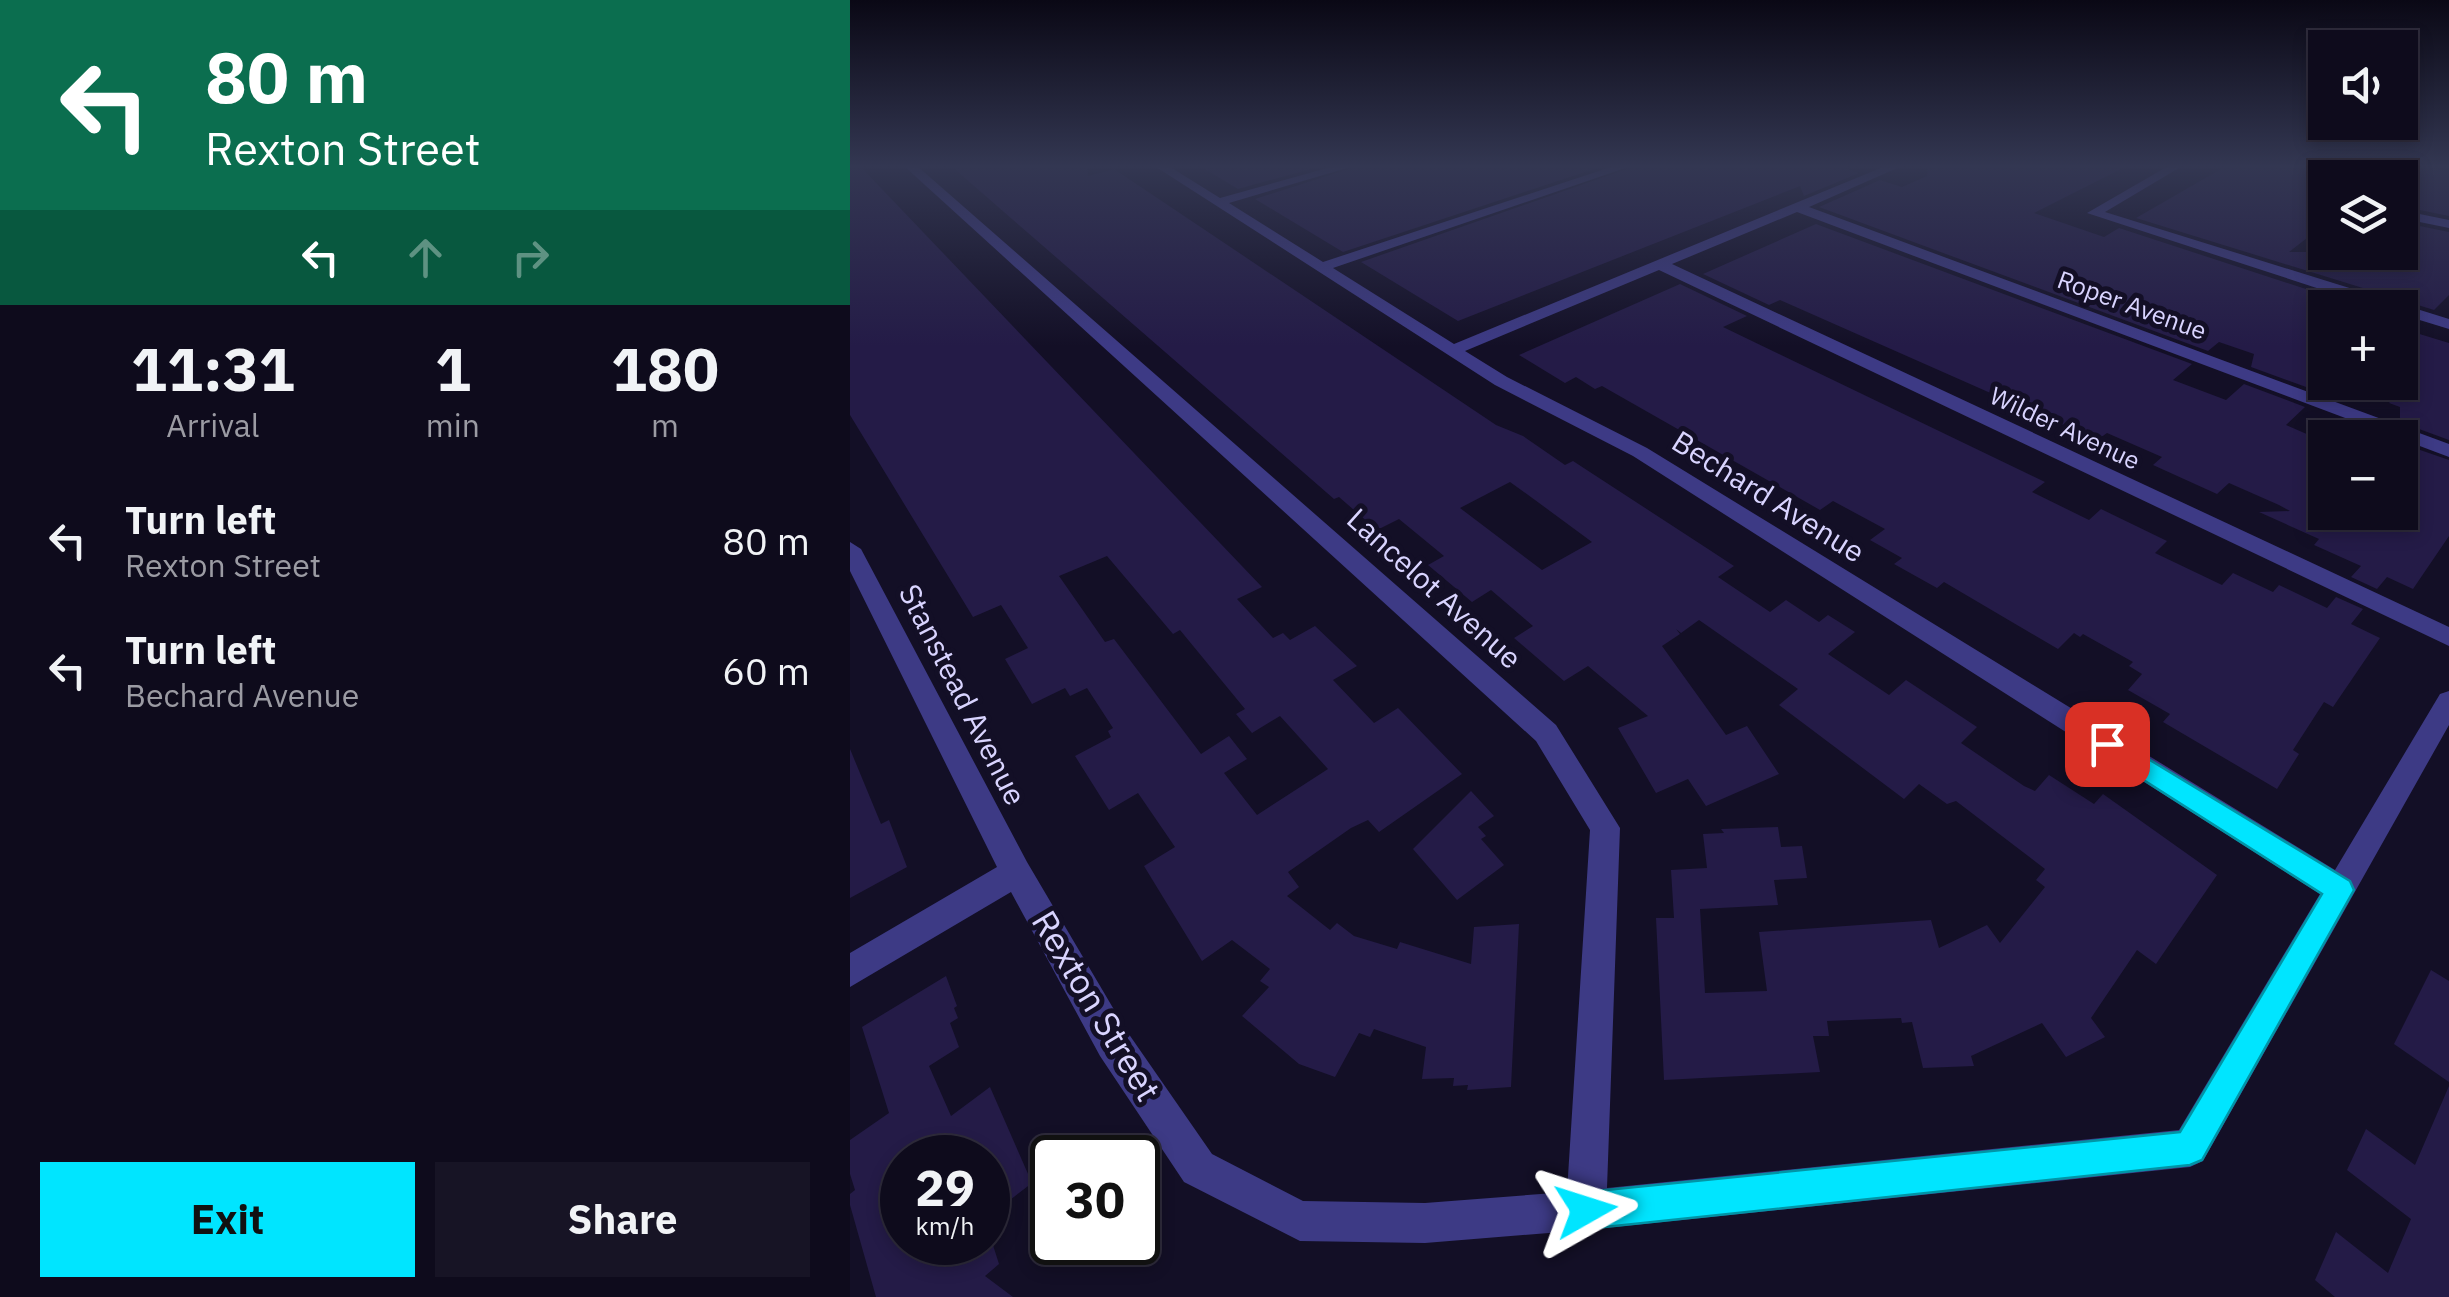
<!DOCTYPE html>
<html lang="en">
<head>
<meta charset="utf-8">
<style>
  body { margin:0; font-family:"IBM Plex Sans",sans-serif; background:#171425; color:#f1f3f6; height:100vh; display:flex; flex-direction:column; font-size:38px; white-space:nowrap }
  * { box-sizing:border-box; margin:0 }
  p { font-size:32px; color:#9b9ba3 }
  .icon { flex:none; width:55px; height:55px; fill:none; stroke:currentColor; stroke-width:2; stroke-linecap:round; stroke-linejoin:round }
  .map { position:relative; flex:1; overflow:hidden }
  .side { display:flex; flex-direction:column; background:#0e0b1c; width:850px }
  .side>* { flex:none }
  .hud { background:#0b6e4f; color:#fff; overflow:hidden }
  .tools { position:absolute; left:1458px; top:30px; display:grid; gap:20px }
  .tools a { display:grid; place-items:center; width:110px; height:110px; border-radius:0px; background:#0e0b1c; box-shadow:0 5px 15px #0003,0 0 0 2px #2e2b3b; font-size:50px }
  .speed { position:absolute; left:30px; top:1135px; display:flex; gap:20px; font-size:50px; font-weight:700; text-align:center }
  .speed>* { display:grid; place-content:center; width:130px; height:130px; border-radius:50%; background:#0e0b1c; box-shadow:0 5px 15px #0003,0 0 0 2px #2e2b3b; line-height:1 }
  .speed small { font-size:25px; font-weight:400 }
  .speed .limit { border:5px solid #111; border-radius:15px; background:#fff; color:#111 }
  .pin { position:absolute; display:grid; place-items:center; width:85px; height:85px; color:#fff; margin:-42px; border-radius:20px; box-shadow:0 5px 15px #0006 }
  .me { position:absolute; width:110px; margin:-55px; rotate:84deg; stroke-linejoin:round; filter:drop-shadow(0 0 8px #0008) }
  .turn { display:flex; align-items:center; gap:35px; height:210px; padding:0 40px; font-size:45px }
  .turn .icon { width:130px; height:130px; stroke-width:2.5 }
  .turn b { display:block; font-size:70px; line-height:85px }
  .lanes { display:flex; align-items:center; height:95px; padding:0 40px; background:#0003; justify-content:center; gap:50px; direction:ltr }
  .lanes .off { opacity:.35 }
  .eta { display:flex; justify-content:space-evenly; align-items:center; height:170px; text-align:center }
  .eta b { font-size:60px; font-weight:800; line-height:70px }
  .button { display:flex; gap:20px; margin-top:auto; padding:20px 40px }
  .button a { flex:1; height:115px; border-radius:0px; background:#00e5ff; color:#111; font-size:40px; font-weight:800; line-height:115px; text-align:center }
  .button a+a { background:#171425; color:#f1f3f6 }
  ul { padding:0; list-style:none }
  li { display:flex; align-items:center; gap:30px; height:130px; padding:0 40px }
  li div { flex:1 }
  li b { display:block; font-size:38px }
  li em { font-style:normal }
  main { display:flex; flex:1; min-height:0 }
  .map>svg:first-child { display:block }
  .building { fill:#241b47; fill-rule:evenodd }
  .lines { fill:none; stroke-linecap:round; stroke-linejoin:round }
  .minor { fill:#3d3a85; fill-rule:evenodd }
  .route { fill:#00e5ff; stroke:#0095a6; stroke-width:2.5 }
  .labels { text-anchor:middle; stroke-width:10; stroke-linejoin:round; paint-order:stroke }
  .far-street-label { font-size:25px; fill:#d9d4ff; stroke:#130f26 }
  .street-label { font-size:30px; fill:#d9d4ff; stroke:#130f26 }
  .near-street-label { font-size:35px; fill:#d9d4ff; stroke:#130f26 }
</style>
</head>
<body>
<main>
<section class="side">
<div class="hud">
<div class="turn"><svg class="icon" aria-label="left" viewBox="0 0 24 24"><path d="M17 20v-9H6M10 6l-5 5 5 5"/></svg><div><b>80 m</b>Rexton Street</div></div>
<div class="lanes"><svg class="icon" aria-label="left" viewBox="0 0 24 24"><path d="M17 20v-9H6M10 6l-5 5 5 5"/></svg><svg class="icon off" aria-label="ahead" viewBox="0 0 24 24"><path d="M12 20V5M6 11l6-6 6 6"/></svg><svg class="icon off" aria-label="right" viewBox="0 0 24 24"><path d="M7 20v-9h11M14 6l5 5-5 5"/></svg></div>
</div>
<div class="eta">
<div><b>11:31</b><p>Arrival</p></div>
<div><b>1</b><p>min</p></div>
<div><b>180</b><p>m</p></div>
</div>
<ul>
<li><svg class="icon" aria-label="left" viewBox="0 0 24 24"><path d="M17 20v-9H6M10 6l-5 5 5 5"/></svg><div><b>Turn left</b><p>Rexton Street</p></div><em>80 m</em></li>
<li><svg class="icon" aria-label="left" viewBox="0 0 24 24"><path d="M17 20v-9H6M10 6l-5 5 5 5"/></svg><div><b>Turn left</b><p>Bechard Avenue</p></div><em>60 m</em></li>
</ul>
<div class="button"><a>Exit</a><a>Share</a></div>
</section>
<div class="map">
<svg width="1599" height="1297" viewBox="0 0 1599 1297">
  <rect width="100%" height="100%" fill="#130f26"/>
  <g class="building">
    <path d="M 0,165 L 9,165 L 412,587 L 387,599 L 423,638 L 433,633 L 440,640 L 465,626 L 507,666 L 483,680 L 524,723 L 548,708 L 612,774 L 529,832 L 518,820 L 501,828 L 438,872 L 449,887 L 437,896 L 480,930 L 487,923 L 504,936 L 547,949 L 550,942 L 621,964 L 624,927 L 669,924 L 661,1087 L 617,1090 L 618,1085 L 603,1086 L 604,1078 L 572,1079 L 576,1047 L 524,1029 L 520,1037 L 509,1033 L 485,1077 L 449,1064 L 392,1016 L 419,987 L 410,981 L 420,969 L 382,940 L 352,961 L 294,866 L 325,847 L 288,793 L 259,810 L 225,756 L 261,737 L 258,731 L 263,728 L 237,688 L 220,696 L 215,688 L 182,704 L 155,659 L 178,648 L 151,605 L 123,617 L 0,415 ZM 257,556 L 323,634 L 330,630 L 395,709 L 386,714 L 402,733 L 430,716 L 478,769 L 407,815 L 374,773 L 397,759 L 379,736 L 351,754 L 264,639 L 255,642 L 209,576 Z"/>
    <path d="M 100,165 L 237,165 L 238,176 L 264,169 L 646,425 L 673,436 L 715,465 L 723,461 L 855,547 L 884,566 L 868,577 L 920,612 L 936,600 L 969,622 L 978,615 L 1005,632 L 978,654 L 1039,695 L 1056,680 L 1127,727 L 1111,743 L 1174,786 L 1185,791 L 1199,775 L 1244,804 L 1253,794 L 1367,875 L 1306,964 L 1287,950 L 1241,1018 L 1255,1037 L 1216,1057 L 1192,1023 L 1121,1056 L 1124,1066 L 1073,1068 L 1062,1022 L 1052,1023 L 1051,1018 L 977,1021 L 979,1036 L 963,1036 L 970,1072 L 814,1080 L 806,918 L 824,918 L 821,870 L 857,868 L 853,834 L 874,833 L 871,829 L 928,827 L 931,847 L 952,846 L 957,878 L 924,880 L 928,905 L 850,909 L 855,993 L 917,991 L 909,932 L 1081,920 L 1089,948 L 1137,925 L 1150,943 L 1195,887 L 1186,880 L 1195,869 L 1106,801 L 1097,804 L 1069,784 L 1054,799 L 929,705 L 948,689 L 849,620 L 831,633 L 826,629 L 830,634 L 812,646 L 876,735 L 897,726 L 929,774 L 856,806 L 838,779 L 806,793 L 768,728 L 798,716 L 738,666 L 714,681 L 664,638 L 683,626 L 641,590 L 622,602 L 578,565 L 594,556 L 549,519 L 527,530 L 489,497 L 484,499 ZM 660,482 L 685,500 L 742,542 L 692,570 L 610,508 Z"/>
    <polygon points="348,165 475,165 388,189"/>
    <polygon points="511,165 756,165 493,252 405,199"/>
    <polygon points="788,165 1000,165 995,168 1009,173 954,196 950,186 608,321 511,262"/>
    <polygon points="1078,165 1279,165 1184,213 1254,237 1269,228 1514,308 1475,308 1475,388 1470,392 1401,367 1404,354 1369,342 1358,351 969,207 1030,180 1052,187 1077,176"/>
    <polygon points="1378,165 1475,165 1475,224 1439,252 1550,252 1550,222 1599,232 1599,295 1584,310 1286,218"/>
    <polygon points="1550,165 1599,170 1599,216 1550,206"/>
    <polygon points="966,224 1342,364 1323,380 1376,400 1394,384 1455,407 1436,425 1475,442 1475,512 1550,512 1550,443 1599,460 1599,536 1563,589 1537,577 1527,589 1501,577 1511,566 1464,545 1469,539 1409,512 1440,511 1429,505 1379,483 1367,494 1303,465 1312,457 1257,433 1247,440 930,300 919,305 853,274"/>
    <polygon points="830,284 897,316 873,327 1195,482 1182,492 1239,520 1251,509 1317,541 1305,553 1372,585 1383,573 1423,592 1429,585 1477,608 1486,597 1513,609 1501,624 1530,638 1483,707 1474,702 1443,750 1449,754 1427,789 1313,722 1320,714 1278,690 1292,674 1279,666 1283,662 1233,634 1230,637 1224,633 1208,649 1094,582 1087,588 1044,564 1052,558 1020,540 1035,529 983,501 970,510 752,386 745,389 726,377 715,383 669,355"/>
    <polygon points="1550,318 1570,324 1563,332 1599,343 1599,440 1550,422 1550,407 1539,403 1546,395 1520,386 1550,382"/>
    <polygon points="0,749 31,824 39,820 57,867 0,898"/>
    <polygon points="621,791 644,816 628,827 636,836 631,839 654,865 607,900 563,849"/>
    <polygon points="1581,970 1599,981 1599,1082 1544,1044"/>
    <polygon points="96,976 107,1006 104,1008 108,1018 100,1023 109,1047 79,1066 101,1116 140,1087 182,1183 138,1217 138,1158 52,1158 52,1242 142,1242 149,1264 135,1276 163,1297 26,1297 0,1205 0,1194 5,1190 0,1174 0,1140 39,1113 12,1027"/>
    <polygon points="1599,1086 1599,1297 1485,1297 1465,1280 1486,1232 1538,1273 1561,1219 1497,1170 1516,1129 1565,1165"/>
  </g>
  <g class="lines">
    <g class="minor">
      <polygon points="53,165 66,165 706,725 770,828 757,1188 1329,1130 1470,894 783,456 645,385 303,165 317,165 370,198 488,165 507,165 379,203 473,262 767,165 784,165 483,268 604,344 1038,165 1054,165 959,207 1599,444 1599,457 947,212 822,264 1599,627 1599,646 809,270 615,351 657,377 797,448 1485,870 1590,694 1599,691 1599,725 1353,1161 1340,1167 736,1230 575,1243 450,1241 334,1182 250,1056 161,892 0,987 0,953 147,867 0,571 0,542 11,549 177,862 276,1030 362,1154 453,1201 575,1203 717,1192 740,830 686,741"/>
      <polygon points="1320,165 1334,165 1255,212 1599,319 1599,329 1550,314 1550,308 1528,308 1237,213"/>
      <polygon points="1550,210 1599,220 1599,228 1550,218"/>
    </g>
  </g>
  <linearGradient id="sky" x2="0" y2="1"><stop stop-color="#0a0815"/><stop offset="0.48" stop-color="#333752"/><stop offset="1" stop-color="#333752" stop-opacity="0"/></linearGradient>
  <rect width="1599" height="346" fill="url(#sky)"/>
  <polygon class="route" points="1257,734 1500,881 1504,890 1352,1160 1340,1165 736,1229 723,1223 718,1210 723,1198 736,1192 1330,1132 1472,894 1248,751 1244,744 1248,737"/>
  <g class="labels">
    <g class="far-street-label">
      <text transform="translate(1282 305) rotate(20)" y="9">Roper Avenue</text>
      <text transform="translate(1215 428) rotate(25)" y="9">Wilder Avenue</text>
    </g>
    <g class="street-label">
      <text transform="translate(918 497) rotate(32)" y="10">Bechard Avenue</text>
      <text transform="translate(584 589) rotate(42)" y="10">Lancelot Avenue</text>
      <text transform="translate(112 695) rotate(63)" y="10">Stanstead Avenue</text>
    </g>
    <g class="near-street-label">
      <text transform="translate(246 1006) rotate(59)" y="12">Rexton Street</text>
    </g>
  </g>
</svg>
<div class="tools">
<a><svg class="icon" aria-label="sound" viewBox="0 0 24 24"><path d="M4 9h4l5-4v14l-5-4H4zM17 9q2 3 0 6"/></svg></a>
<a><svg class="icon" aria-label="layers" viewBox="0 0 24 24"><path d="M12 4l9 5-9 5-9-5zM3 14l9 5 9-5"/></svg></a>
<a>+</a>
<a>−</a>
</div>
<div class="speed"><div>29<small>km/h</small></div><div class="limit">30</div></div>
<div class="pin" style="left:1257px;top:744px;background:#d93025"><svg class="icon" aria-label="arrive" viewBox="0 0 24 24"><path d="M6 21V4h12l-3 4 3 4H6"/></svg></div>
<svg class="me" style="left:736px;top:1210px" viewBox="-20 -20 40 40"><path d="M0-17L14 15 0 8-14 15z" fill="#00e5ff" stroke="#fff" stroke-width="4"/></svg>
</div>
</main>
</body>
</html>
